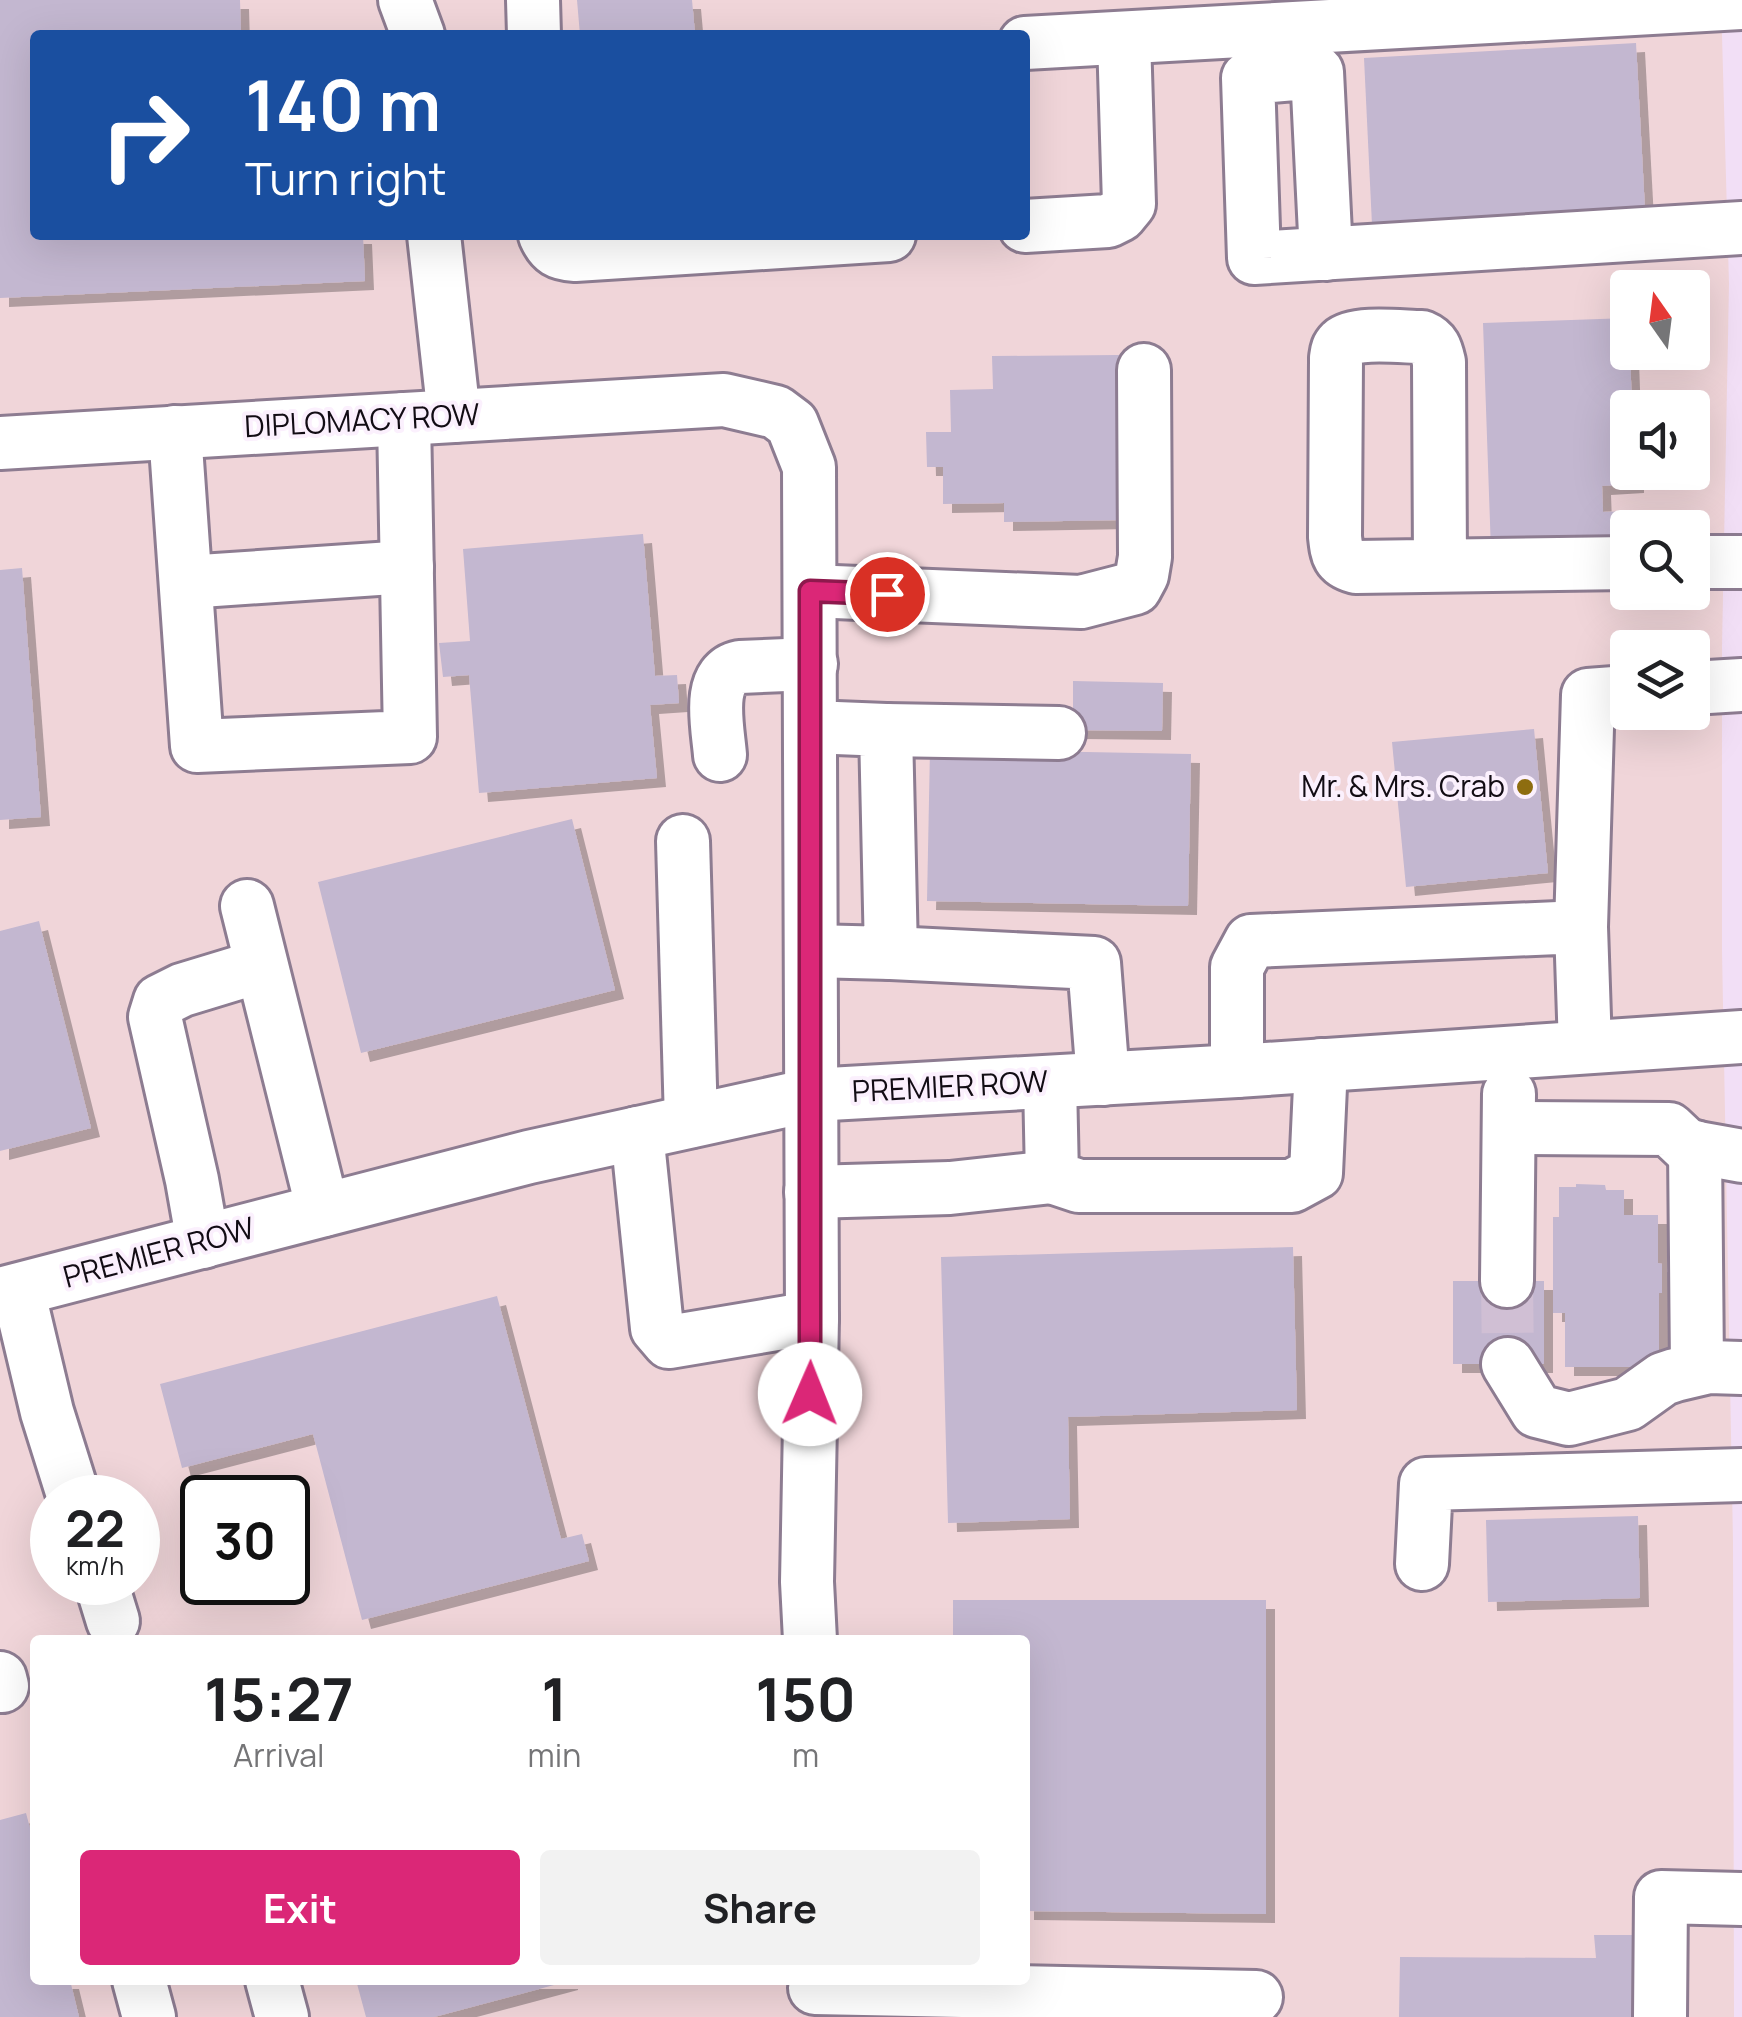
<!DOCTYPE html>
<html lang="en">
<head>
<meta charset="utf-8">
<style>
  body { margin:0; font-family:Manrope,sans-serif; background:#f2f2f2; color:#202124; height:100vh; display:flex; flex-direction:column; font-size:38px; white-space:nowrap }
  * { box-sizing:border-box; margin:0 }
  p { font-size:32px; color:#757577 }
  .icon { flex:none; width:55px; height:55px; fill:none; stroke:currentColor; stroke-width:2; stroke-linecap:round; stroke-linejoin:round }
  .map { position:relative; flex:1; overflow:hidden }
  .side { position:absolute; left:30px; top:1635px; width:1000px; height:350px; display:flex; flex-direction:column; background:#fff; border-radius:10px; box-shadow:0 10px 40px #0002 }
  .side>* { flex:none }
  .hud { position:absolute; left:30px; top:30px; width:1000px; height:210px; border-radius:10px; box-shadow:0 10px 40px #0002; background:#1a4fa0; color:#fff; overflow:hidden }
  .needle { width:65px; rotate:346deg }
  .tools { position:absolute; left:1610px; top:270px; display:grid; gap:20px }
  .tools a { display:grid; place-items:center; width:100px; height:100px; border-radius:10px; background:#fff; box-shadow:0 10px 40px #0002; font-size:50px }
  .speed { position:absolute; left:30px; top:1475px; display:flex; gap:20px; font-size:50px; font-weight:700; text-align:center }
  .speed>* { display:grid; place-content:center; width:130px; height:130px; border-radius:50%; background:#fff; box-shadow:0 10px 40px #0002; line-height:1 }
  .speed small { font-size:25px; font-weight:400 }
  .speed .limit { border:5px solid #111; border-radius:15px; background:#fff; color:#111 }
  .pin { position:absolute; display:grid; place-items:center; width:85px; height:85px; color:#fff; margin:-42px; border:5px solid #fff; border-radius:50%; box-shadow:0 2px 10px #0007 }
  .me { position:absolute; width:110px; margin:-55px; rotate:1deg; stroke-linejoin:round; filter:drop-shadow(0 0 8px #0008) }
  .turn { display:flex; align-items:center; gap:35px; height:210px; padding:0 50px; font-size:45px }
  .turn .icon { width:130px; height:130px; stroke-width:2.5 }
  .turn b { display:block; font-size:70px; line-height:85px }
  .eta { display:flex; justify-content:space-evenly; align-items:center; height:170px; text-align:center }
  .eta b { font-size:60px; font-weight:700; line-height:70px }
  .cta { display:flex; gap:20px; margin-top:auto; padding:20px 50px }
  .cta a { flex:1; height:115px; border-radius:10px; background:#db2777; color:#fff; font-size:40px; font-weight:700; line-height:115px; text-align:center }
  .cta a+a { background:#f2f2f2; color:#202124 }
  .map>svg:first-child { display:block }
  .industrial { fill:#f0d5d9; fill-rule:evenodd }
  .building { fill:#c3b7d0; filter:url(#shadow) }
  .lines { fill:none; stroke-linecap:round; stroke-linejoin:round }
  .minor-tunnel { stroke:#d0bfd4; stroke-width:52; stroke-dasharray:52 26; stroke-linecap:butt }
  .minor-casing { stroke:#8d7c91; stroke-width:58 }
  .minor { stroke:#fff; stroke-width:52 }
  .route-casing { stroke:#8e194d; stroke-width:25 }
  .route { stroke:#db2777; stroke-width:18 }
  .poi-dot { fill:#8e6d10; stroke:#fbf0fd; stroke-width:4 }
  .labels { text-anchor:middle; stroke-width:8; stroke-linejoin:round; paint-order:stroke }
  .street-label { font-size:30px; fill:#120c14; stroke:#fbf0fd }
  .poi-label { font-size:30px; fill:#120c14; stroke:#fbf0fd; text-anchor:end }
</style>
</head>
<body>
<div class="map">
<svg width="1742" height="2017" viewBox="0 0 1742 2017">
  <defs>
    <filter id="shadow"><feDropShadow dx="9" dy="9" stdDeviation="0" flood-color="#0004"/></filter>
  </defs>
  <rect width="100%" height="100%" fill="#f2dff6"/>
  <path class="industrial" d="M 0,0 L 1721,0 L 1729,284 L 1722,647 L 1722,951 L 1733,1542 L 1734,2017 L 0,2017 ZM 35,35 L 1025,35 L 1025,235 L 35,235 ZM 1628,288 L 1692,288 L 1692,352 L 1628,352 ZM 1628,408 L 1692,408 L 1692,472 L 1628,472 ZM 1628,528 L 1692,528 L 1692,592 L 1628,592 ZM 1628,648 L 1692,648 L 1692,712 L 1628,712 ZM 52,1498 L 138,1498 L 138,1582 L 52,1582 ZM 202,1498 L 288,1498 L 288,1582 L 202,1582 ZM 35,1640 L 1025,1640 L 1025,1980 L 35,1980 Z"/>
  <g class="building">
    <polygon points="0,0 240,0 241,35 35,35 35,235 363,235 365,281 0,298"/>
    <polygon points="577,0 692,0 695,34 580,35"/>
    <polygon points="1636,43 1645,210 1372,225 1364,58"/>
    <polygon points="1628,318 1628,352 1630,352 1632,408 1628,408 1628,472 1635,472 1635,484 1602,486 1603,512 1632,511 1633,528 1628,528 1628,546 1491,551 1483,323"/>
    <polygon points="1119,355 1121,520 1004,522 1004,503 943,504 943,467 927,467 926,432 951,432 950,390 993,389 992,356"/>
    <polygon points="643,534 655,676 677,675 679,703 650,705 657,778 479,793 469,675 443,677 439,643 470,641 463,549"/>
    <polygon points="22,568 41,817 0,820 0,570"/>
    <polygon points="1073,681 1163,683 1162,731 1073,730"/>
    <polygon points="1534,729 1548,873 1406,887 1392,742"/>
    <polygon points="930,749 1191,754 1188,906 927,901"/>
    <polygon points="572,819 615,990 361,1053 318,882"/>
    <polygon points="39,921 91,1128 0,1151 0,931"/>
    <polygon points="1576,1184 1605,1185 1606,1190 1624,1190 1624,1215 1658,1215 1658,1263 1662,1264 1662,1293 1659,1293 1659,1367 1565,1367 1565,1313 1553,1313 1553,1217 1559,1217 1559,1187 1576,1187"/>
    <polygon points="1293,1247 1297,1410 1068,1417 1070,1519 948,1523 941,1257"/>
    <rect x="1453" y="1281" width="91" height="83"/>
    <polygon points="497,1296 561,1539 582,1534 589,1561 362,1620 313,1434 182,1468 160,1384"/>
    <polygon points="1638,1516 1640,1598 1488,1602 1486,1520"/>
    <polygon points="953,1600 1266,1600 1266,1914 1025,1911 1025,1640 953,1640"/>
    <polygon points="26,1813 35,1847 35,1980 70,1980 79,2017 0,2017 0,1820"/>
    <polygon points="1594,1935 1646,1935 1645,2017 1399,2017 1400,1957 1596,1958"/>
    <polygon points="356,1980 569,1980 569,1981 434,2017 366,2017"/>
  </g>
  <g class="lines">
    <polyline class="minor-tunnel" points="1507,1281 1508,1364"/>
    <defs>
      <g id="minor">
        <polyline points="405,0 418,35"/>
        <polyline points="533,0 534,35"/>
        <polyline points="1025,43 1742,3"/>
        <polyline points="1025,226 1108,221 1120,215 1129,204 1124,38"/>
        <polyline points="434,235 454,416"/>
        <path d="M 545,235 C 552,251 559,254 575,255 L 889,235"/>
        <polyline points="1326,254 1317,72 1248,78 1254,258 1742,228"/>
        <polyline points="175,432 197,746 410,737 404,419"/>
        <polyline points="0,443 724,400 776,412 792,424 809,467 812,1318 807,1582 810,1640"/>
        <polyline points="1692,562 1742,562"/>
        <path d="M 1440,565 L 1439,362 C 1436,349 1434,342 1422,337 C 1404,337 1355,331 1342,343 C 1337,348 1337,351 1336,358 L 1335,537 C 1337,555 1338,562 1356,567 L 1628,563"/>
        <polyline points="186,582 407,567"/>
        <polyline points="810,591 1081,602 1135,588 1142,575 1145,557 1144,370"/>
        <polyline points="1692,688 1742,685"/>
        <polyline points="886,730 1059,733"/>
        <path d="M 720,755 C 718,728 705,674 740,667 L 811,664"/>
        <polyline points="683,841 691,1121"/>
        <polyline points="247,906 323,1210"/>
        <polyline points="1581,927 1588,695 1628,692"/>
        <polyline points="811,951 891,953 886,730 811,727"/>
        <polyline points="891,953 1094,963 1103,1079"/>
        <polyline points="1237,1071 1237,967 1251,941 1581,927 1585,1047"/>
        <polyline points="1050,1082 1052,1177 1079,1186 1292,1186 1316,1173 1321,1065"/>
        <polyline points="1509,1128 1669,1129 1687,1146 1742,1156"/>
        <polyline points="637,1133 657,1328 669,1342 812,1318"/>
        <polyline points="1695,1147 1697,1369"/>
        <polyline points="811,1192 950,1188 1052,1177"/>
        <polyline points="203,1242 192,1180 155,1017 160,1001 182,990 261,966"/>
        <polyline points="1507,1281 1509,1094"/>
        <polyline points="18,1290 47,1412 74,1498"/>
        <polyline points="0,1294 529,1157 811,1095 1237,1071 1742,1037"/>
        <polyline points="1508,1364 1537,1411 1569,1419 1628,1404 1663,1379 1675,1375 1709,1367 1742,1368"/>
        <polyline points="1422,1564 1426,1484 1742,1475"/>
        <polyline points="101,1582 113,1621"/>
        <polyline points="0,1678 2,1686"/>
        <polyline points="139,1980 149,2017"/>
        <polyline points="272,1980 282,2017"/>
        <polyline points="815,1988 1256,1997"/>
        <polyline points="1660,2017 1661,1897 1742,1899"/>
      </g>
    </defs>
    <use href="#minor" class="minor-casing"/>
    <use href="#minor" class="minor"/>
  </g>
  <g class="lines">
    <defs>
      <polyline id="route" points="810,1394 810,591 887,594"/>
    </defs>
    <use href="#route" class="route-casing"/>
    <use href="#route" class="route"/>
  </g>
  <circle class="poi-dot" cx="1525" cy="787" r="10"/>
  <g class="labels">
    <g class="street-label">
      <text transform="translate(362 421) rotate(-3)" y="10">DIPLOMACY ROW</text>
      <text transform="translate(950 1087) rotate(-3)" y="10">PREMIER ROW</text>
      <text transform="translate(159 1253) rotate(-15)" y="10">PREMIER ROW</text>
    </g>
    <g class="poi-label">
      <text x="1505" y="797">Mr. &amp; Mrs. Crab</text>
    </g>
  </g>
</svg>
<div class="tools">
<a><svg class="needle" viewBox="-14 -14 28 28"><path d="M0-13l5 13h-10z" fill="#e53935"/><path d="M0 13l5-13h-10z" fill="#757577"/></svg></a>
<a><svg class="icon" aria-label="sound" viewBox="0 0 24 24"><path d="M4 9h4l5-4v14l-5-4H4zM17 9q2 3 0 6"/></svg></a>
<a><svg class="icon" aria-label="search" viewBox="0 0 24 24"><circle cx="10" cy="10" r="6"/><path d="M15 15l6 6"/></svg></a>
<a><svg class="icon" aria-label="layers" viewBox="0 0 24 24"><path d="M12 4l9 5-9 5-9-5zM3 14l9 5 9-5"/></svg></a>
</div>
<div class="speed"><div>22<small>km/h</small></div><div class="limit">30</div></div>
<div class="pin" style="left:887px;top:594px;background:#d93025"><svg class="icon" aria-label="arrive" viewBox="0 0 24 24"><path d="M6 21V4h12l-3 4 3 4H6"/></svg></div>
<svg class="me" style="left:810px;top:1394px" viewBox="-20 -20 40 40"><circle r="19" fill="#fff"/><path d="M0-13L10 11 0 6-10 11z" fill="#db2777"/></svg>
<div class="hud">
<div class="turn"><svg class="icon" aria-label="right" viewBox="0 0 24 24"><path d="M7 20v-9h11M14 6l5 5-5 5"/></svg><div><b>140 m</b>Turn right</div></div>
</div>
<section class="side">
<div class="eta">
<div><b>15:27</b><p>Arrival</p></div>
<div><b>1</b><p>min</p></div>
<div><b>150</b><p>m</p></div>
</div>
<div class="cta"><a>Exit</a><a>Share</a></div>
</section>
</div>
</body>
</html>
